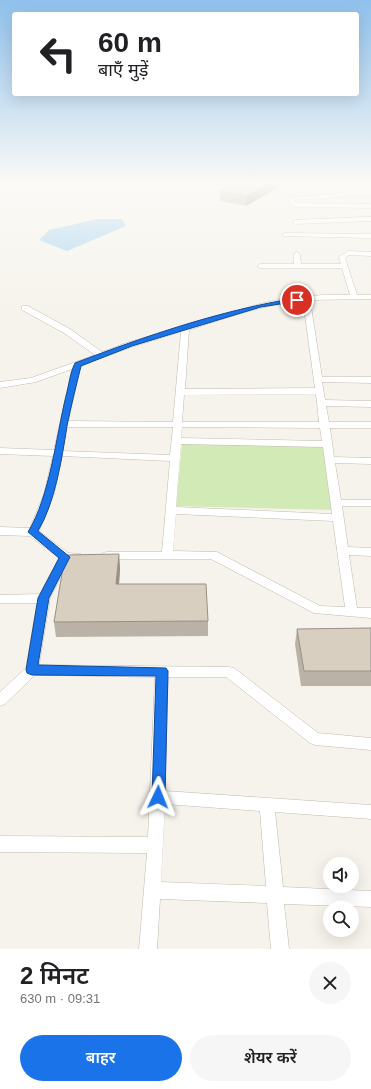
<!DOCTYPE html>
<html lang="hi">
<head>
<meta charset="utf-8">
<style>
  body { margin:0; font-family:Arial,"Noto Sans Devanagari",sans-serif; background:#f6f6f6; color:#202124; height:100vh; display:flex; flex-direction:column; font-size:15px; white-space:nowrap }
  * { box-sizing:border-box; margin:0 }
  p { font-size:13px; color:#757577 }
  .icon { flex:none; width:22px; height:22px; fill:none; stroke:currentColor; stroke-width:2; stroke-linecap:round; stroke-linejoin:round }
  .map { position:relative; height:949px; overflow:hidden }
  .side { display:flex; flex-direction:column; background:#fff; flex:1 }
  .side>* { flex:none }
  .hud { position:absolute; left:12px; top:12px; width:347px; height:84px; border-radius:4px; box-shadow:0 4px 16px #0002; background:#fff; color:#202124; overflow:hidden }
  .fabs { position:absolute; left:323px; top:857px; display:grid; gap:8px }
  .fabs a { display:grid; place-items:center; width:36px; height:36px; border-radius:50%; background:#fff; box-shadow:0 4px 16px #0002; font-size:20px }
  .pin { position:absolute; display:grid; place-items:center; width:34px; height:34px; color:#fff; margin:-17px; border:2px solid #fff; border-radius:50%; box-shadow:0 1px 4px #0007 }
  .me { position:absolute; width:44px; margin:-22px; rotate:2deg; stroke-linejoin:round; filter:drop-shadow(0 0 3px #0008) }
  .turn { display:flex; align-items:center; gap:14px; height:84px; padding:0 20px; font-size:18px }
  .turn .icon { width:52px; height:52px; stroke-width:2.5 }
  .turn b { display:block; font-size:28px; line-height:34px }
  .round { display:grid; place-items:center; flex:none; width:42px; height:42px; border-radius:21px; background:#f6f6f6 }
  .overview { display:flex; align-items:center; justify-content:space-between; height:68px; padding:0 20px }
  h1 { font-size:24px; font-weight:600; line-height:30px }
  .primary-button { display:flex; gap:8px; margin-top:auto; padding:8px 20px }
  .primary-button a { flex:1; height:46px; border-radius:24px; background:#1a73e8; color:#fff; font-size:16px; font-weight:600; line-height:46px; text-align:center }
  .primary-button a+a { background:#f6f6f6; color:#202124 }
  .map>svg:first-child { display:block }
  .green { fill:#d2eab5 }
  .water { fill:#a9d4f2 }
  .lines { fill:none; stroke-linecap:round; stroke-linejoin:round }
  .street-casing { stroke:#c2bbae; stroke-width:1 }
  .street { fill:#fff; fill-rule:evenodd }
  .wall { fill:#bab2a6 }
  .shaded-wall { fill:#979187 }
  .building { fill:#d8cfc1; stroke:#979187 }
  .route { fill:#1a73e8; stroke:#114b97 }
</style>
</head>
<body>
<div class="map">
<svg width="371" height="949" viewBox="0 0 371 949">
  <rect width="100%" height="100%" fill="#f6f3ec"/>
  <polygon class="green" points="182,444 324,446 333,510 176,506"/>
  <polygon class="water" points="98,219 122,219 126,226 67,251 39,240 49,230"/>
  <g class="lines">
    <defs>
      <g id="street">
        <polygon points="331,183 335,183 343,191 371,191 371,195 346,195 343,197 295,200 296,203 371,204 371,208 294,207 292,206 288,199 291,197 339,194"/>
        <polygon points="371,217 371,221 295,224 292,222 295,220"/>
        <polygon points="285,233 371,234 371,238 283,236 282,235"/>
        <path d="M 297,252 L 300,254 L 301,264 L 341,264 L 339,257 L 348,251 L 371,252 L 371,256 L 349,255 L 345,258 L 357,295 L 371,295 L 371,299 L 310,300 L 322,377 L 371,377 L 371,383 L 322,382 L 325,400 L 371,401 L 371,407 L 326,406 L 329,422 L 371,422 L 371,428 L 330,428 L 334,457 L 371,458 L 371,464 L 335,463 L 341,500 L 371,500 L 371,506 L 342,506 L 348,547 L 371,548 L 371,556 L 349,555 L 357,608 L 371,608 L 371,618 L 314,613 L 211,559 L 103,559 L 101,556 L 103,553 L 107,552 L 162,552 L 170,461 L 62,456 L 54,494 L 39,531 L 68,553 L 81,554 L 83,557 L 81,560 L 69,561 L 50,598 L 39,665 L 229,667 L 234,668 L 318,733 L 371,738 L 371,750 L 315,745 L 310,743 L 226,677 L 168,677 L 165,791 L 371,805 L 371,819 L 275,812 L 283,887 L 371,891 L 371,907 L 284,904 L 289,949 L 271,949 L 267,903 L 160,899 L 157,949 L 139,949 L 147,853 L 0,852 L 0,836 L 148,837 L 155,677 L 35,675 L 5,704 L 0,706 L 0,692 L 26,668 L 37,603 L 0,603 L 0,595 L 40,594 L 59,558 L 30,536 L 0,535 L 0,527 L 30,528 L 44,494 L 53,456 L 0,454 L 0,448 L 54,450 L 72,369 L 36,382 L 0,388 L 0,382 L 31,378 L 95,355 L 64,333 L 22,310 L 22,306 L 28,306 L 70,329 L 102,352 L 126,343 L 260,304 L 287,298 L 323,295 L 350,295 L 342,268 L 260,268 L 257,266 L 260,264 L 294,264 L 294,254 ZM 303,301 L 315,388 L 185,389 L 189,330 C 226,318 264,304 303,301 ZM 181,332 L 173,422 L 68,421 L 81,365 L 132,347 ZM 316,394 L 319,422 L 182,422 L 184,395 ZM 67,427 L 173,427 L 170,455 L 63,451 ZM 182,427 L 320,428 L 322,441 L 181,438 ZM 181,444 L 323,447 L 332,514 L 176,507 ZM 176,514 L 333,521 L 345,607 L 320,606 L 217,552 L 173,551 ZM 165,804 L 260,811 L 266,886 L 161,882 Z"/>
      </g>
    </defs>
    <use href="#street" class="street-casing"/>
    <use href="#street" class="street"/>
  </g>
  <g class="wall">
    <polygon points="233,183 286,183 246,206 220,201 220,191"/>
    <polygon points="119,554 120,569 119,584 208,621 208,636 56,637 54,622"/>
    <polygon points="371,628 371,686 301,686 295,644 297,629"/>
  </g>
  <g class="shaded-wall">
    <polygon points="269,183 286,183 246,206 247,196"/>
    <polygon points="119,554 120,569 118,599 116,584"/>
  </g>
  <g class="building">
    <polygon points="233,183 269,183 247,196 220,191"/>
    <polygon points="119,554 116,584 206,584 208,621 54,622 65,555"/>
    <polygon points="371,628 371,671 304,671 297,629"/>
  </g>
  <linearGradient id="sky" x2="0" y2="1"><stop stop-color="#8fc1ec"/><stop offset="0.58" stop-color="#fbfaf6"/><stop offset="1" stop-color="#fbfaf6" stop-opacity="0"/></linearGradient>
  <rect width="371" height="316" fill="url(#sky)"/>
  <path class="route" d="M 297,298 L 300,300 L 299,301 L 261,307 L 132,346 L 81,366 C 76,386 71,406 67,426 C 62,458 55,503 38,531 L 70,557 L 49,598 L 38,665 L 166,668 L 168,671 L 165,797 L 163,801 L 158,803 L 154,801 L 152,797 L 156,676 L 32,675 L 27,673 L 26,670 L 38,598 L 59,558 L 28,532 C 50,496 56,437 66,396 C 69,385 70,373 75,363 C 146,336 221,310 297,298 Z"/>
</svg>
<div class="fabs">
<a><svg class="icon" aria-label="sound" viewBox="0 0 24 24"><path d="M4 9h4l5-4v14l-5-4H4zM17 9q2 3 0 6"/></svg></a>
<a><svg class="icon" aria-label="search" viewBox="0 0 24 24"><circle cx="10" cy="10" r="6"/><path d="M15 15l6 6"/></svg></a>
</div>
<div class="pin" style="left:297px;top:300px;background:#d93025"><svg class="icon" aria-label="arrive" viewBox="0 0 24 24"><path d="M6 21V4h12l-3 4 3 4H6"/></svg></div>
<svg class="me" style="left:158px;top:797px" viewBox="-20 -20 40 40"><path d="M0-17L14 15 0 8-14 15z" fill="#1a73e8" stroke="#fff" stroke-width="4"/></svg>
<div class="hud">
<div class="turn"><svg class="icon" aria-label="left" viewBox="0 0 24 24"><path d="M17 20v-9H6M10 6l-5 5 5 5"/></svg><div><b>60 m</b>बाएँ मुड़ें</div></div>
</div>
</div>
<section class="side">
<div class="overview"><div><h1>2 मिनट</h1><p>630 m · 09:31</p></div><a class="round"><svg class="icon" aria-label="close" viewBox="0 0 24 24"><path d="M6 6l12 12M18 6L6 18"/></svg></a></div>
<div class="primary-button"><a>बाहर</a><a>शेयर करें</a></div>
</section>
</body>
</html>
